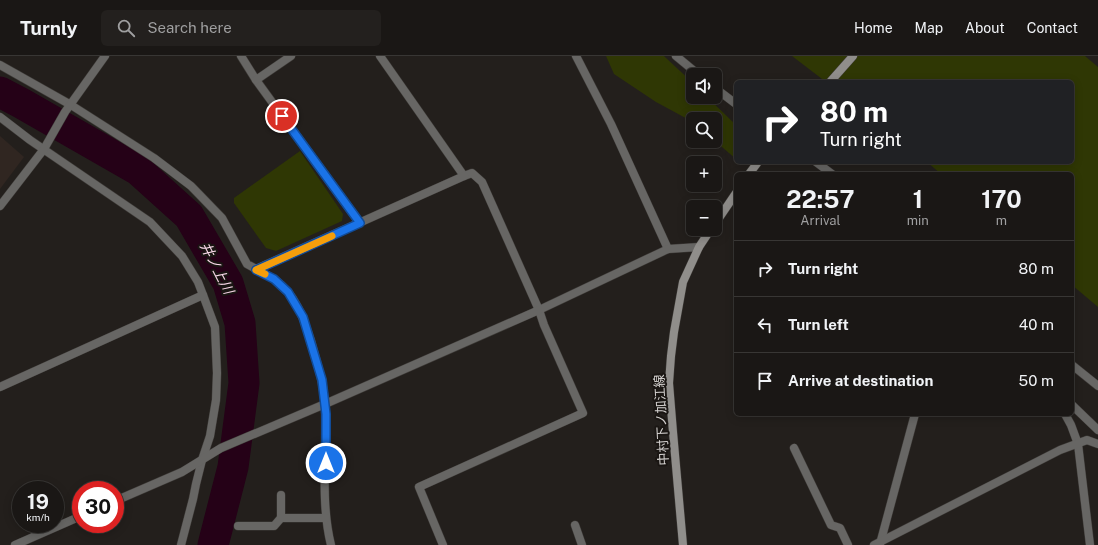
<!DOCTYPE html>
<html lang="en">
<head>
<meta charset="utf-8">
<style>
  body { margin:0; font-family:"Public Sans","Noto Sans JP",sans-serif; background:#23201e; color:#f1f3f6; height:100vh; display:flex; flex-direction:column; font-size:15px; white-space:nowrap }
  * { box-sizing:border-box; margin:0 }
  p { font-size:13px; color:#9f9fa0 }
  .icon { flex:none; width:22px; height:22px; fill:none; stroke:currentColor; stroke-width:2; stroke-linecap:round; stroke-linejoin:round }
  .map { position:relative; flex:1; overflow:hidden }
  .side { position:absolute; left:734px; top:116px; width:340px; height:244px; display:flex; flex-direction:column; background:#1a1715; border-radius:6px; box-shadow:0 2px 10px #0003,0 0 0 1px #383634 }
  .side>* { flex:none }
  .top-card { position:absolute; left:734px; top:24px; width:340px; height:84px; border-radius:6px; box-shadow:0 2px 10px #0003,0 0 0 1px #383634; background:#202124; color:#fff; overflow:hidden }
  .fabs { position:absolute; left:686px; top:12px; display:grid; gap:8px }
  .fabs a { display:grid; place-items:center; width:36px; height:36px; border-radius:6px; background:#1a1715; box-shadow:0 2px 10px #0003,0 0 0 1px #383634; font-size:20px }
  .speed { position:absolute; left:12px; top:425px; display:flex; gap:8px; font-size:20px; font-weight:700; text-align:center }
  .speed>* { display:grid; place-content:center; width:52px; height:52px; border-radius:50%; background:#1a1715; box-shadow:0 2px 10px #0003,0 0 0 1px #383634; line-height:1 }
  .speed small { font-size:10px; font-weight:400 }
  .speed .limit { border:6px solid #d22; background:#fff; color:#111 }
  .pin { position:absolute; display:grid; place-items:center; width:34px; height:34px; color:#fff; margin:-17px; border:2px solid #fff; border-radius:50%; box-shadow:0 1px 4px #0007 }
  .me { position:absolute; width:44px; margin:-22px; rotate:0deg; stroke-linejoin:round; filter:drop-shadow(0 0 3px #0008) }
  .turn { display:flex; align-items:center; gap:14px; height:84px; padding:0 20px; font-size:18px }
  .turn .icon { width:52px; height:52px; stroke-width:2.5 }
  .turn b { display:block; font-size:28px; line-height:34px }
  .eta { display:flex; justify-content:space-evenly; align-items:center; height:68px; text-align:center }
  .eta b { font-size:24px; font-weight:700; line-height:28px }
  ul { padding:0; list-style:none }
  li { display:flex; align-items:center; gap:12px; height:56px; padding:0 20px; border-top:1px solid #383634 }
  li div { flex:1 }
  li b { display:block; font-size:15px }
  li em { font-style:normal }
  header { display:flex; align-items:center; gap:24px; box-sizing:border-box; height:56px; padding:0 20px; background:#1a1715; border-bottom:1px solid #383634 }
  header strong { font-size:19px }
  nav { display:flex; gap:22px; margin-inline-start:auto; font-size:14px }
  .search { width:280px; height:36px; background:#23201e; display:flex; align-items:center; gap:10px; box-sizing:border-box; padding:0 14px; border-radius:6px; color:#9f9fa0; font-size:15px }
  .map>svg:first-child { display:block }
  .built { fill:#302621 }
  .green { fill:#2f3704 }
  .lines { fill:none; stroke-linecap:round; stroke-linejoin:round }
  .river { stroke:#250117; stroke-width:31 }
  .minor-casing { stroke:#3f3c39; stroke-width:9 }
  .tertiary-casing { stroke:#3f3c39; stroke-width:9 }
  .secondary-casing { stroke:#3f3c39; stroke-width:9 }
  .minor { stroke:#676664; stroke-width:8 }
  .tertiary { stroke:#676664; stroke-width:8 }
  .secondary { stroke:#908e8b; stroke-width:8 }
  .route-casing { stroke:#114b97; stroke-width:10 }
  .route { stroke:#1a73e8; stroke-width:7 }
  .slow { stroke:#f59e0b; stroke-width:7 }
  .labels { text-anchor:middle; stroke-width:4; stroke-linejoin:round; paint-order:stroke }
  .street-label { font-size:13px; fill:#d5d2d0; stroke:#1a1613 }
  .water-label { font-size:14px; font-style:italic; fill:#f8d8e8; stroke:#1a1613 }
</style>
</head>
<body>
<header>
<strong>Turnly</strong>
<div class="search"><svg class="icon" aria-label="search" viewBox="0 0 24 24"><circle cx="10" cy="10" r="6"/><path d="M15 15l6 6"/></svg>Search here</div>
<nav><a>Home</a><a>Map</a><a>About</a><a>Contact</a></nav>
</header>
<div class="map">
<svg width="1098" height="489" viewBox="0 0 1098 489">
  <rect width="100%" height="100%" fill="#231f1c"/>
  <polygon class="built" points="0,80 24,101 0,133"/>
  <g class="green">
    <polygon points="606,0 664,0 666,2 693,27 693,41 707,41 736,69 736,103 715,85 715,63 693,63 693,66 656,46 614,18"/>
    <polygon points="792,0 1085,0 1098,11 1098,251 1072,229 1072,118 941,118 927,106 1072,106 1072,26 826,26"/>
    <polygon points="300,95 343,158 342,165 276,195 266,192 234,147 234,142"/>
  </g>
  <g class="lines">
    <polyline class="river" points="0,36 21,47 138,114 189,160 228,227 240,267 244,327 233,411 213,489"/>
    <defs>
      <g id="minor">
        <polyline points="241,0 256,24 360,167"/>
        <polyline points="380,0 464,120 472,117 482,126 539,254 544,269 583,357 419,431 443,489"/>
        <polyline points="576,0 611,68 668,193"/>
        <polyline points="676,0 699,19"/>
        <polyline points="0,9 71,49 154,102 191,130 222,162 247,208 256,213 464,120"/>
        <polyline points="256,24 291,0"/>
        <polyline points="715,32 736,48"/>
        <polyline points="0,61 30,84 150,166 182,200 198,226 203,239 215,271 217,317 216,344 210,380 202,404 196,428 193,443 181,489"/>
        <polyline points="816,106 832,118"/>
        <polyline points="0,150 44,93 65,56 105,0"/>
        <path d="M 256,213 C 262,217 270,220 275,224 C 296,239 303,261 311,285 C 317,307 324,328 325,350 C 327,396 320,445 331,489"/>
        <polyline points="1072,309 1098,330"/>
        <polyline points="0,331 203,239"/>
        <polyline points="1072,349 1098,374"/>
        <polyline points="1065,358 1071,369 1078,388 1090,489"/>
        <polyline points="794,392 831,469 840,472 848,489"/>
        <polyline points="281,439 281,462"/>
        <polyline points="575,469 582,489"/>
        <polyline points="238,470 274,470 281,462 326,462"/>
        <polyline points="880,488 915,358"/>
        <polyline points="874,489 1060,394 1087,384 1098,388"/>
      </g>
      <g id="tertiary">
        <polyline points="115,445 182,416 221,392 325,348 539,254 668,193 699,191"/>
        <polyline points="15,489 81,460"/>
      </g>
      <g id="secondary">
        <polyline points="830,26 853,0"/>
        <polyline points="749,118 758,106"/>
        <polyline points="715,168 736,137"/>
        <polyline points="683,489 673,376 669,327 671,300 674,276 683,226 699,191 711,173"/>
      </g>
    </defs>
    <use href="#minor" class="minor-casing"/>
    <use href="#tertiary" class="tertiary-casing"/>
    <use href="#secondary" class="secondary-casing"/>
    <use href="#minor" class="minor"/>
    <use href="#tertiary" class="tertiary"/>
    <use href="#secondary" class="secondary"/>
  </g>
  <g class="lines">
    <defs>
      <polyline id="route" points="282,60 360,167 256,214 274,223 288,236 303,261 322,324 326,358 326,407"/>
    </defs>
    <use href="#route" class="route-casing"/>
    <use href="#route" class="route"/>
    <polyline class="slow" points="265,218 256,214 332,180"/>
  </g>
  <g class="labels">
    <g class="street-label">
      <text transform="translate(661 364) rotate(-93)" y="5">中村下ノ加江線</text>
    </g>
    <g class="water-label">
      <text transform="translate(217 212) rotate(63)" y="5">井ノ上川</text>
    </g>
  </g>
</svg>
<div class="fabs">
<a><svg class="icon" aria-label="sound" viewBox="0 0 24 24"><path d="M4 9h4l5-4v14l-5-4H4zM17 9q2 3 0 6"/></svg></a>
<a><svg class="icon" aria-label="search" viewBox="0 0 24 24"><circle cx="10" cy="10" r="6"/><path d="M15 15l6 6"/></svg></a>
<a>+</a>
<a>−</a>
</div>
<div class="speed"><div>19<small>km/h</small></div><div class="limit">30</div></div>
<div class="pin" style="left:282px;top:60px;background:#d93025"><svg class="icon" aria-label="arrive" viewBox="0 0 24 24"><path d="M6 21V4h12l-3 4 3 4H6"/></svg></div>
<svg class="me" style="left:326px;top:407px" viewBox="-20 -20 40 40"><circle r="17" fill="#1a73e8" stroke="#fff" stroke-width="3"/><path d="M0-11L8 9 0 5-8 9z" fill="#fff"/></svg>
<div class="top-card">
<div class="turn"><svg class="icon" aria-label="right" viewBox="0 0 24 24"><path d="M7 20v-9h11M14 6l5 5-5 5"/></svg><div><b>80 m</b>Turn right</div></div>
</div>
<section class="side">
<div class="eta">
<div><b>22:57</b><p>Arrival</p></div>
<div><b>1</b><p>min</p></div>
<div><b>170</b><p>m</p></div>
</div>
<ul>
<li><svg class="icon" aria-label="right" viewBox="0 0 24 24"><path d="M7 20v-9h11M14 6l5 5-5 5"/></svg><div><b>Turn right</b></div><em>80 m</em></li>
<li><svg class="icon" aria-label="left" viewBox="0 0 24 24"><path d="M17 20v-9H6M10 6l-5 5 5 5"/></svg><div><b>Turn left</b></div><em>40 m</em></li>
<li><svg class="icon" aria-label="arrive" viewBox="0 0 24 24"><path d="M6 21V4h12l-3 4 3 4H6"/></svg><div><b>Arrive at destination</b></div><em>50 m</em></li>
</ul>
</section>
</div>
</body>
</html>
